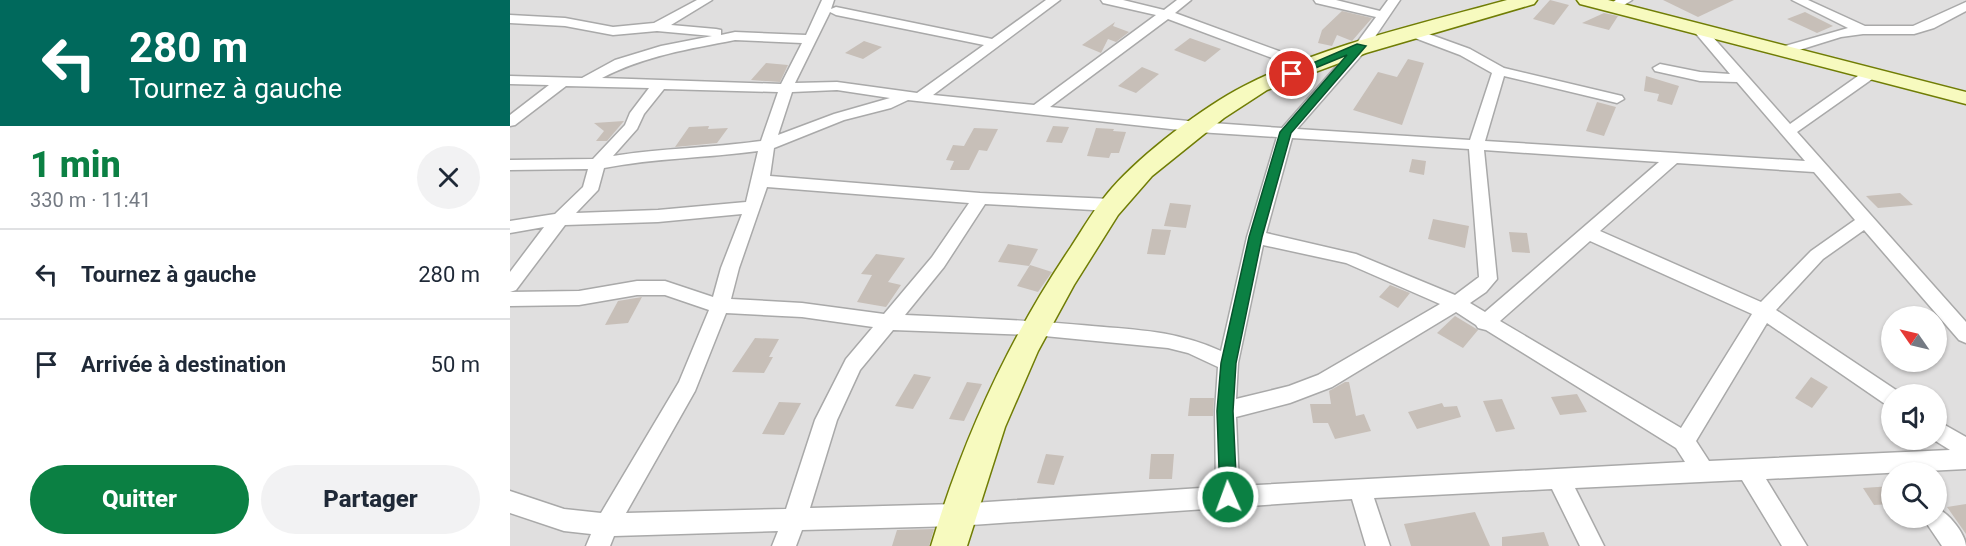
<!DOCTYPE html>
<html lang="fr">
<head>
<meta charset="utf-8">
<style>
  body { margin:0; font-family:Roboto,sans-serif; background:#f2f2f3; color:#1f2937; height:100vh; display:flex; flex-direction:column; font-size:22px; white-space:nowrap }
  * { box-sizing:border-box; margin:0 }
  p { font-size:20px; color:#747a83 }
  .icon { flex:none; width:33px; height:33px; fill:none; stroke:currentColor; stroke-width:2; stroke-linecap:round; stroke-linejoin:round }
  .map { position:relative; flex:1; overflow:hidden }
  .panel { display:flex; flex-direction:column; background:#fff; width:510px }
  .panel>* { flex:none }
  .hud { background:#00695c; color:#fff; overflow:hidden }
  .needle { width:39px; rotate:304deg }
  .buttons { position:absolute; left:1371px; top:306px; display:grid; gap:12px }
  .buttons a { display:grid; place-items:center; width:66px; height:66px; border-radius:50%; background:#fff; box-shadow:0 2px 4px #0004; font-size:30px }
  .pin { position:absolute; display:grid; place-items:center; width:51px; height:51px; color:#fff; margin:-26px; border:3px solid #fff; border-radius:50%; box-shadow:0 2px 6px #0007 }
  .me { position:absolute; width:66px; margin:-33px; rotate:358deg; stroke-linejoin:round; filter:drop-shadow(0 0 4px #0008) }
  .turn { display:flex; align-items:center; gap:21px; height:126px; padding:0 30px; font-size:27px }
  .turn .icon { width:78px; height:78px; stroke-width:2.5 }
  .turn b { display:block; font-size:42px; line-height:51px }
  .round { display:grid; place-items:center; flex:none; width:63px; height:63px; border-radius:32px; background:#f2f2f3 }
  .headline { display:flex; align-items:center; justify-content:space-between; height:102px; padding:0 30px }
  h1 { font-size:36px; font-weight:800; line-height:45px; color:#0b8043 }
  .primary-button { display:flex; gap:12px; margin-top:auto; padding:12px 30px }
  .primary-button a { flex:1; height:69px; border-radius:36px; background:#0b8043; color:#fff; font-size:24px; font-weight:800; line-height:69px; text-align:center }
  .primary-button a+a { background:#f2f2f3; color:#1f2937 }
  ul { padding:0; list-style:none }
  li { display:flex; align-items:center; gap:18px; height:90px; padding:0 30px; border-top:2px solid #e0e1e3 }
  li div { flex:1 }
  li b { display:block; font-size:22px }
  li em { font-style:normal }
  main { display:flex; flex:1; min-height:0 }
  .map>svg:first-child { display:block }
  .residential { fill:#e0dfdf; fill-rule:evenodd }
  .building { fill:#c7bfb8 }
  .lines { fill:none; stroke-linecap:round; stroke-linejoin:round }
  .street-casing { stroke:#a9a9a9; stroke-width:3 }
  .secondary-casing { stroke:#707d05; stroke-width:3 }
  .street { fill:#fff; fill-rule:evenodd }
  .secondary { fill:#f7fabf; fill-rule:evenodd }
  .route { fill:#0b8043; stroke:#07532c; stroke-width:1.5 }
</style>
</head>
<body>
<main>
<section class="panel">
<div class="hud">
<div class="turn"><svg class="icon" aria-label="left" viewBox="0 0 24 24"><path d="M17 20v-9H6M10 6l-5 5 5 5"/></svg><div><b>280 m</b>Tournez à gauche</div></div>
</div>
<div class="headline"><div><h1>1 min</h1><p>330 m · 11:41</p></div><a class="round"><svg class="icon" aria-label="close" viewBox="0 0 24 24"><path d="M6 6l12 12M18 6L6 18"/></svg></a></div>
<ul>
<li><svg class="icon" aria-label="left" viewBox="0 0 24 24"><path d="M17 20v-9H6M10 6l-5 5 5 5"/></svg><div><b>Tournez à gauche</b></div><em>280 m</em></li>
<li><svg class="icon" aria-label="arrive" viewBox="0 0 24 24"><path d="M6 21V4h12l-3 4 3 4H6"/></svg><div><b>Arrivée à destination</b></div><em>50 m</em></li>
</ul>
<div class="primary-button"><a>Quitter</a><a>Partager</a></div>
</section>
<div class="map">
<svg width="1456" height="546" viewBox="0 0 1456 546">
  <rect width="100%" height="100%" fill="#f2efe9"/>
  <path class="residential" d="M 0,0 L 1456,0 L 1456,546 L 0,546 ZM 1382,316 L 1426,316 L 1426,362 L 1382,362 ZM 1382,394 L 1426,394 L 1426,440 L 1382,440 ZM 1382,472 L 1426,472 L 1426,518 L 1382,518 Z"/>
  <g class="building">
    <polygon points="1040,0 1059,5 1044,25 1023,19"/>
    <polygon points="1153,0 1224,0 1188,17"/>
    <polygon points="832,11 862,18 842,41 827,35 822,46 808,43 812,30"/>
    <polygon points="1295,12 1323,26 1307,33 1277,19"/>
    <polygon points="1094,13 1108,16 1099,30 1072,23"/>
    <polygon points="605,22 603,26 619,32 606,42 598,39 591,53 572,45"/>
    <polygon points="680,38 711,49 695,62 664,50"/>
    <polygon points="354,41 372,47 353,59 335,53"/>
    <polygon points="898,59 914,63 892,125 843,110 868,72 887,77"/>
    <polygon points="256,63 278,65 270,82 241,80"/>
    <polygon points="632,67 649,74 626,93 608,86"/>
    <polygon points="1136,76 1169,86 1162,105 1147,101 1149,94 1134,91"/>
    <polygon points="1087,102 1106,107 1094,136 1076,131"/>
    <polygon points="114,121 97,141 86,141 94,131 84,123"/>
    <polygon points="199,126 198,129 218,128 207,143 165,147 179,127"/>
    <polygon points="543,126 559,127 552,143 536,142"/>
    <polygon points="464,128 488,129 477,151 469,150 459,170 440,170 444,161 436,160 443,145 454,146"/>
    <polygon points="586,128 604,129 603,131 616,132 609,153 601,153 599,158 577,156"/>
    <polygon points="902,159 916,161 914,175 899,172"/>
    <polygon points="1390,193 1403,205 1368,208 1356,196"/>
    <polygon points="660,203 681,205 676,228 654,226"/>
    <polygon points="923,219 959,226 955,248 918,239"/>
    <polygon points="642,229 661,230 655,255 637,254"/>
    <polygon points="999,232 1017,233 1020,253 1002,252"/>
    <polygon points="498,244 528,249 519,266 488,262"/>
    <polygon points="366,254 395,258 378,282 391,285 376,307 347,302 362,275 351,274"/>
    <polygon points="520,265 542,272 528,292 507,286"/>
    <polygon points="880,285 900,293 888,308 869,297"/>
    <polygon points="132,297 118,323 95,325 108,301"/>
    <polygon points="945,316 968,330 953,348 927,333"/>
    <polygon points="245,338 269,339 259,357 263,357 254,373 222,372"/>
    <polygon points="404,374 421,377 403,409 385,406"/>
    <polygon points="1301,377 1318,387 1302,408 1285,398"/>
    <polygon points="457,382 472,384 454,421 439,419"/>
    <polygon points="835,382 839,382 846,416 854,414 861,431 825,439 818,423 803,423 800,404 821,404 819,391"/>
    <polygon points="1067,394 1077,412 1050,415 1041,397"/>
    <polygon points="680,398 704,398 703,416 678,416"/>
    <polygon points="992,399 1005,429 986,432 973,401"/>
    <polygon points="269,402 291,403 274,435 252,434"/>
    <polygon points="932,403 934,407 947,406 951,417 907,429 898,412"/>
    <polygon points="536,454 554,456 544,485 527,483"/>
    <polygon points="641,454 664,454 662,479 639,479"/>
    <polygon points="1382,486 1382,504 1364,505 1353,488"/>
    <polygon points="1456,504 1456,534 1437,507"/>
    <polygon points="965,512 980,546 901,546 894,524"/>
    <polygon points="424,529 419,546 382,546 387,530"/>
    <polygon points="1034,532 1039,546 992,546 992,537"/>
  </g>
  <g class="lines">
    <defs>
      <g id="street">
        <path d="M 187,0 L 202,0 L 161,25 L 206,29 L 211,30 L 211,35 L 225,32 L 296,35 L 312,0 L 324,0 L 321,9 L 326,7 L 482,39 L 536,0 L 550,0 L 423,95 L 524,105 L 646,15 L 593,3 L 591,0 L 613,0 L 654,10 L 667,0 L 681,0 L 665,13 L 788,58 L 800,69 L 793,73 L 778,64 L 658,19 L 540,107 L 688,122 L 772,128 L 846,44 L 866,17 L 806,3 L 804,0 L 826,0 L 870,11 L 878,0 L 890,0 L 856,50 L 787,129 L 960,140 L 982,73 L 950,55 L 897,35 L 896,32 L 897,29 L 902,28 L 960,49 L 994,68 L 1112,96 L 1114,99 L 1107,103 L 994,76 L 975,141 L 1295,161 L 1227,82 L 1190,81 L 1145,71 L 1143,68 L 1150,64 L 1190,72 L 1220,74 L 1182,29 L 1183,26 L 1193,26 L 1280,124 L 1355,71 L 1365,71 L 1367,74 L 1365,77 L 1287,132 L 1456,322 L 1456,343 L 1449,340 L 1354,230 L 1313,259 L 1266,310 L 1389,392 L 1391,394 L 1382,394 L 1382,406 L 1375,404 L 1257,323 L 1186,441 L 1199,461 L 1440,450 L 1424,440 L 1426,440 L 1426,420 L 1456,437 L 1456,469 L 1256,479 L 1297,546 L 1272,546 L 1232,480 L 1065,488 L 1094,546 L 1070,546 L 1042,489 L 864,498 L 880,546 L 856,546 L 842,499 L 447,526 L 292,530 L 286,546 L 262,546 L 268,531 L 104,536 L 100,546 L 76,546 L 81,534 L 54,531 L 0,513 L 0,491 L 54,509 L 91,513 L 169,382 L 199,310 L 155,295 L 127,295 L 69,305 L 0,306 L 0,292 L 69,291 L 127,281 L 155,281 L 203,297 L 211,268 L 232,214 L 148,222 L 55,225 L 6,290 L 0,292 L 0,272 L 34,227 L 0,233 L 0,221 L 45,214 L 73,187 L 78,169 L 0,170 L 0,160 L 83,159 L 115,125 L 120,113 L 139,88 L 56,86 L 5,125 L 0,126 L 0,115 L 39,85 L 0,84 L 0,76 L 72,78 L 105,60 L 151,46 L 202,36 L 147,31 L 103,35 L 55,26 L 0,23 L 0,15 L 55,18 L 103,27 L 144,23 ZM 320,12 L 326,15 L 474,45 L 407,93 L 327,82 L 285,83 ZM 225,40 L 292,43 L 271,84 L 92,78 C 134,56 179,49 225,40 ZM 154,89 L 268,92 L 251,141 C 201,148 152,148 103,156 L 127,129 L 134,114 ZM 327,90 L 380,98 L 324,114 L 268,135 L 282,92 ZM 398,100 L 688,132 L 767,137 L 737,237 L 711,351 C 666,331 630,330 582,326 C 520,320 457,318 395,315 L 434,267 L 475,204 L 601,211 L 607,209 L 609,205 L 607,201 L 601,199 L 470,193 L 260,176 L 264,148 L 334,120 L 381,108 ZM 782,138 L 959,149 L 969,277 L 945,295 L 846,254 L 756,233 ZM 974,150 L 1149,162 L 975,312 L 960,303 L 976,292 L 987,279 ZM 248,151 L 236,202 L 148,210 L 66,213 L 88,190 L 94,168 C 145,158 197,158 248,151 ZM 1167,163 L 1304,172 L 1345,220 L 1301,251 L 1251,302 L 1090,231 ZM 257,187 L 459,203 L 422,257 L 374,314 L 292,303 L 221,299 L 229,268 ZM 1080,241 L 1242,314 L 1171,428 L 990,321 ZM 753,245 L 836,263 L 930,304 L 808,375 L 779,386 L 726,399 L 728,363 ZM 946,312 L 966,325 L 968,328 L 976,330 L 1166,448 L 1175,462 L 729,486 L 726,417 L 780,403 L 822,387 ZM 216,313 L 292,317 L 363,327 L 336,359 L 305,420 L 276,509 L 116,513 L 185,391 ZM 383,330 L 524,335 L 658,348 L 678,353 L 708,367 L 705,411 L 706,487 L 447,504 L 300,508 L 327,420 L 350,370 Z"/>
        <polygon points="1106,0 1122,0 1106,10 1098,10 1096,7"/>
        <polygon points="1282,0 1298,0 1355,26 1403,26 1456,2 1456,11 1424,28 1404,34 1353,34 1331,37 1273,55 1266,51 1268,48 1338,28"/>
        <path d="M 1426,508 C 1438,512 1455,533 1456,546 L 1432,546 L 1413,518 L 1426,518 Z"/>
      </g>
      <g id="secondary">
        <path d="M 997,0 L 1027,0 L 1024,4 L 856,53 L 757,90 L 714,118 L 642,176 L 608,215 L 564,285 L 528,351 L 495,427 L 457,546 L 421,546 C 453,439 498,340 561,247 C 574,227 586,206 602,188 C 633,153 693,107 734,86 C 811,46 914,23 997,0 Z"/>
        <polygon points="1067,0 1098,0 1456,92 1456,104 1070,4"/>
      </g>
    </defs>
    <use href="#street" class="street-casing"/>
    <use href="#secondary" class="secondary-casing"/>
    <use href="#street" class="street"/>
    <use href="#secondary" class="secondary"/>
  </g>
  <polygon class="route" points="847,44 856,46 781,133 752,237 726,363 723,411 727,497 725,502 718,505 712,502 710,497 707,411 711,363 739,237 770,132 837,55 786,76 777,74"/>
</svg>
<div class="buttons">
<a><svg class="needle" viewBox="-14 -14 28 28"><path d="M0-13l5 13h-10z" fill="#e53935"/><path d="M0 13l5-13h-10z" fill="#747a83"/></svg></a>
<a><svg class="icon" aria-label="sound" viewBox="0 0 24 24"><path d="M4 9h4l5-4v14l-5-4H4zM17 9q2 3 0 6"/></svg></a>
<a><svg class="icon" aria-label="search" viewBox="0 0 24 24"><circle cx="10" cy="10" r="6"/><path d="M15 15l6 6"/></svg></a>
</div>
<div class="pin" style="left:782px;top:74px;background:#d93025"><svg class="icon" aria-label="arrive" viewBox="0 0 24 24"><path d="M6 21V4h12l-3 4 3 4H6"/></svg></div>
<svg class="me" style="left:718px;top:497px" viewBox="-20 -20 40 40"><circle r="17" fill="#0b8043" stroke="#fff" stroke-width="3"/><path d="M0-11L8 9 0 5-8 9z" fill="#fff"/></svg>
</div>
</main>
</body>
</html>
